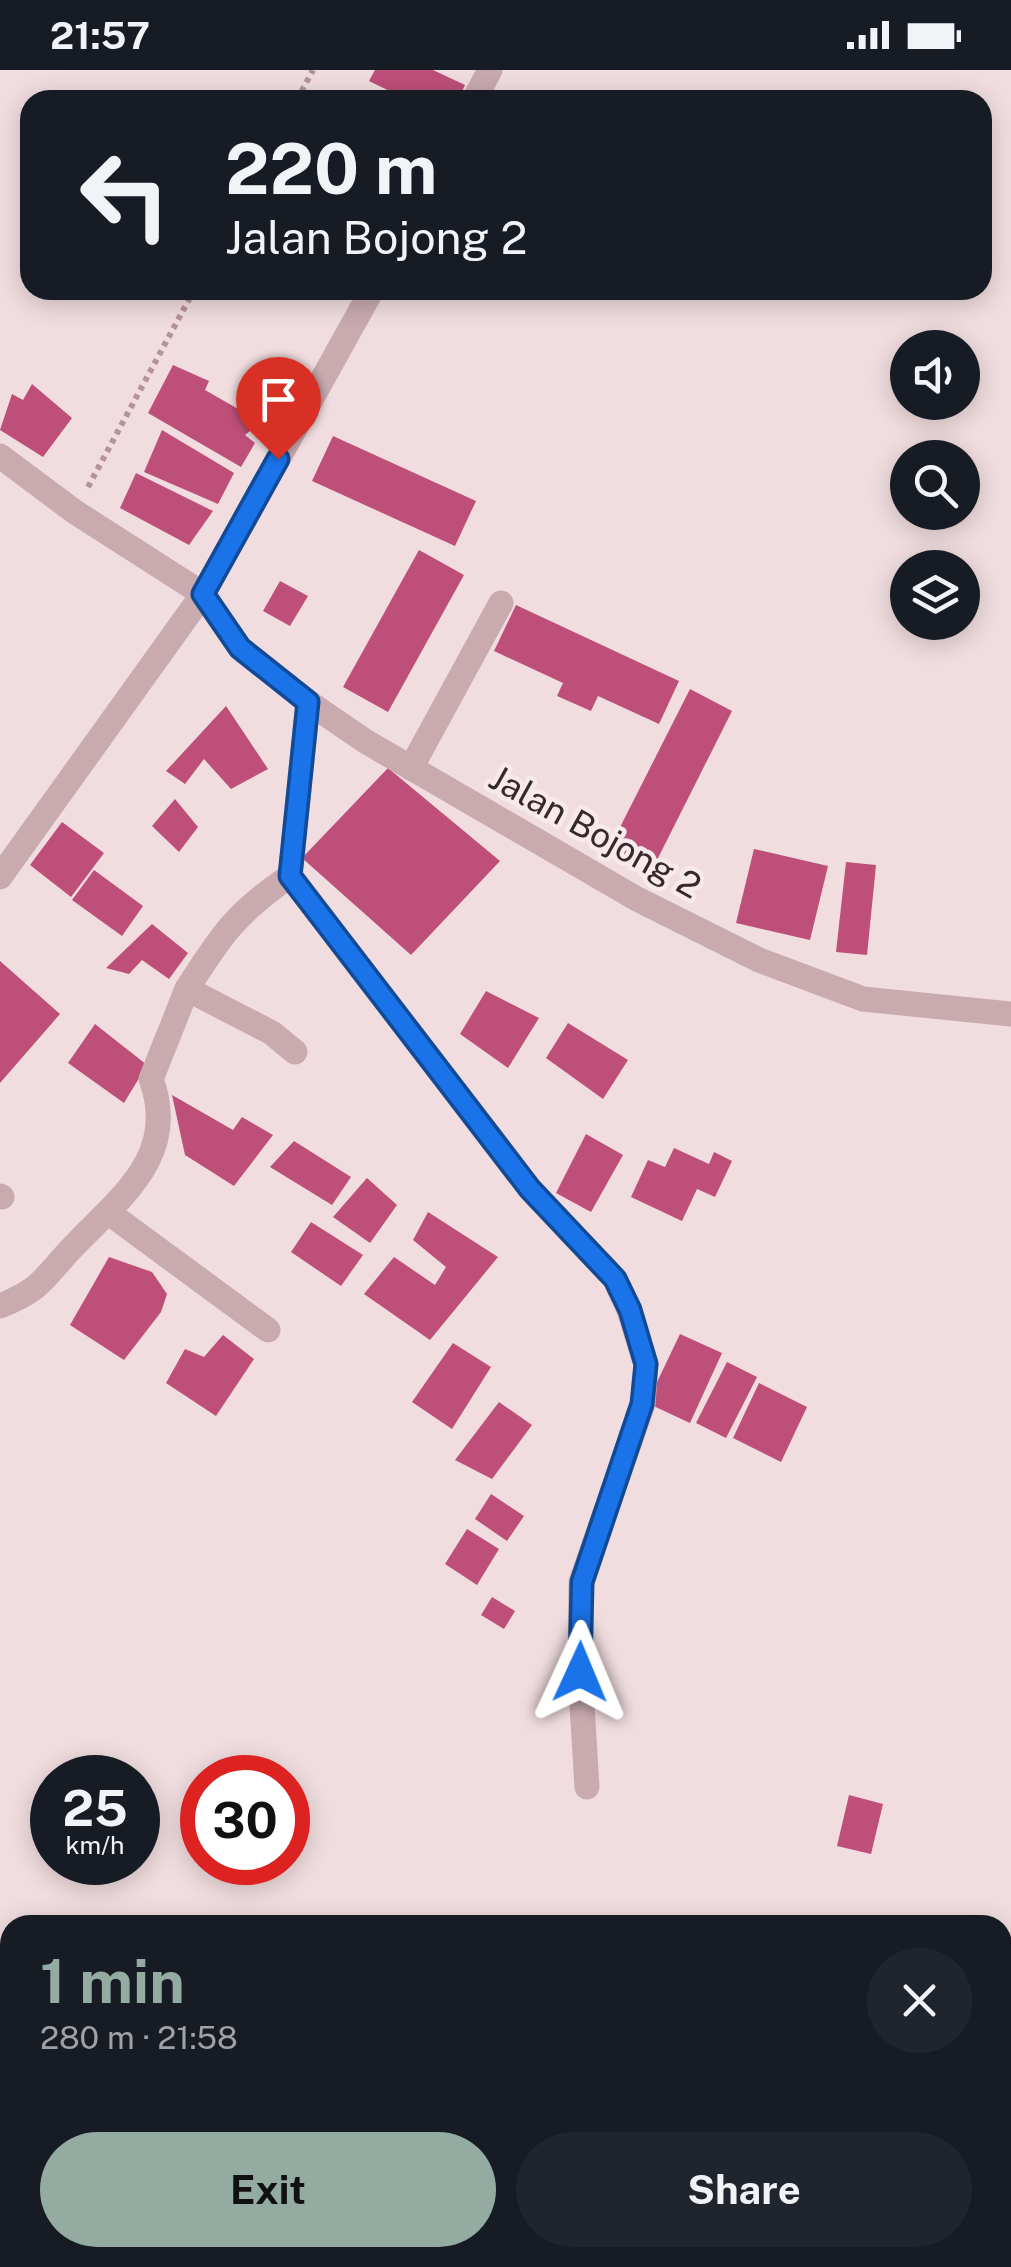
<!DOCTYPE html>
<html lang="en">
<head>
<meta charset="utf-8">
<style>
  body { margin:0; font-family:"Public Sans",sans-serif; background:#20242c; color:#f1f3f6; height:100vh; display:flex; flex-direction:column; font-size:38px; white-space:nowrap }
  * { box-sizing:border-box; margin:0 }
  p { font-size:32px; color:#9ea1a6 }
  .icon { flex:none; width:55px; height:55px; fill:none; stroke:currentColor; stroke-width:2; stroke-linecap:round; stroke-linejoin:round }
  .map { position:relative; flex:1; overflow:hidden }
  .side { position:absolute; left:0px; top:1845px; width:1012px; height:352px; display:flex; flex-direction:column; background:#171b24; border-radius:30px 30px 0 0; box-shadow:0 5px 25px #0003 }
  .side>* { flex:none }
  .top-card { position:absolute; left:20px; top:20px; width:972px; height:210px; border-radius:30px; box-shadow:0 5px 25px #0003; background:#171b24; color:#f1f3f6; overflow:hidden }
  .fabs { position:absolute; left:890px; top:260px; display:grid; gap:20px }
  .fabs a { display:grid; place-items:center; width:90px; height:90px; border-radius:50%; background:#171b24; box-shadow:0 5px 25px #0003; font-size:50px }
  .speed { position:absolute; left:30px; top:1685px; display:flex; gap:20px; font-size:50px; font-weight:700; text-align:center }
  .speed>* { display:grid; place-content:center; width:130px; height:130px; border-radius:50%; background:#171b24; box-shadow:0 5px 25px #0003; line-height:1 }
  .speed small { font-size:25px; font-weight:400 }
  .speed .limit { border:15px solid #d22; background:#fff; color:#111 }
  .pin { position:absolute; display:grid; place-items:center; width:85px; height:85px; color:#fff; margin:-102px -42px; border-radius:50% 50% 50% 0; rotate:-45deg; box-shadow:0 0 10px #0007 }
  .pin .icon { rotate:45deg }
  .me { position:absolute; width:110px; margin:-55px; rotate:1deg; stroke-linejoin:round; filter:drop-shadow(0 0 8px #0008) }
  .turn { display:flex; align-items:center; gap:35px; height:210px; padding:0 40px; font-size:45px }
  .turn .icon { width:130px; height:130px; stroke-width:2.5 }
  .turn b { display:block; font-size:70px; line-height:85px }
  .round { display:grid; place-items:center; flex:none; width:105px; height:105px; border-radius:52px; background:#20242c }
  .head { display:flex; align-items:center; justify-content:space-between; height:170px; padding:0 40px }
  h1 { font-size:60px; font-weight:700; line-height:75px; color:#93aba1 }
  .cta { display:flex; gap:20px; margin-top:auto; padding:20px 40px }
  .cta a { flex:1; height:115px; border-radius:60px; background:#93aba1; color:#111; font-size:40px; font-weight:700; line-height:115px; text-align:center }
  .cta a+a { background:#20242c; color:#f1f3f6 }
  .status { display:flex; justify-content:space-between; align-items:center; height:70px; padding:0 50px; background:#171b24; direction:ltr }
  .status svg { height:28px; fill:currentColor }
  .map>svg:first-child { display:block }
  .building { fill:#bd4f78 }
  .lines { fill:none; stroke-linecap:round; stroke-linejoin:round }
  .path { stroke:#b4949a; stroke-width:6; stroke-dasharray:5 5; stroke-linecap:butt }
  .street { stroke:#c8aaaf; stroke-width:25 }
  .route-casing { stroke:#114b97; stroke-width:25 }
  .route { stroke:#1a73e8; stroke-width:18 }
  .labels { text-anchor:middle; stroke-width:9; stroke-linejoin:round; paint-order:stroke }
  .street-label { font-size:35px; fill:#36292d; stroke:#f8e9eb }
</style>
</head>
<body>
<div class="status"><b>21:57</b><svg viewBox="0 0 49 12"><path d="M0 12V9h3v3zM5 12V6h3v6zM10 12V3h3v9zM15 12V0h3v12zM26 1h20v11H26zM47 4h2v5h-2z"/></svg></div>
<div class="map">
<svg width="1011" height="2197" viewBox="0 0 1011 2197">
  <rect width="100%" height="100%" fill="#f1dddf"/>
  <g class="building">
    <polygon points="375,0 433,0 465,15 458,30 408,30 369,11"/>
    <polygon points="173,295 209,311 205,320 261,352 245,365 255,373 241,397 148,343"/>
    <polygon points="32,314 72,348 43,387 0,360 12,324 23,330"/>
    <polygon points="162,360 234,403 218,434 144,402"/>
    <polygon points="333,366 476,431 455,476 312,411"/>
    <polygon points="136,403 213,441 189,475 120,438"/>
    <polygon points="419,480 464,505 388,642 343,617"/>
    <polygon points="280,511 308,526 290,556 263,541"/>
    <polygon points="516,535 679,611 659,654 598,626 591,641 557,626 563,613 494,581"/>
    <polygon points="690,619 732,641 650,804 607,783"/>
    <polygon points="226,636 268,699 231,719 204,689 185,714 166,701"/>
    <polygon points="388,698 500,791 411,885 302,788"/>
    <polygon points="175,729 198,757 179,782 152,756"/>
    <polygon points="62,752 104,783 71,827 30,795"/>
    <polygon points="754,779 828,796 810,870 736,853"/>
    <polygon points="846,792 876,795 867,885 836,882"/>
    <polygon points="94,800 143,836 122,866 72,830"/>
    <polygon points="152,854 188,883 169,909 142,890 129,904 106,898"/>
    <polygon points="0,891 60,944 0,1013"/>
    <polygon points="486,921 539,948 508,998 460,964"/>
    <polygon points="568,953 628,990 603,1029 546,988"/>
    <polygon points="95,954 147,995 124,1033 68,993"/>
    <polygon points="172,1025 233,1060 242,1047 273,1065 234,1116 185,1085"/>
    <polygon points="586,1064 623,1085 591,1142 556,1123"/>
    <polygon points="294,1071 351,1107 332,1135 270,1097"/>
    <polygon points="674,1078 709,1094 714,1082 732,1091 715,1127 697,1119 682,1151 631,1127 648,1090 665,1097"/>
    <polygon points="367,1108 397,1135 370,1173 333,1147"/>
    <polygon points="428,1142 498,1187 430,1270 364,1224 394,1187 435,1215 446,1197 413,1170"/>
    <polygon points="311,1152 363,1185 341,1216 291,1182"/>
    <polygon points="109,1187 152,1202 167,1224 161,1242 124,1290 70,1255"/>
    <polygon points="680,1264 722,1283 690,1353 647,1333"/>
    <polygon points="223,1265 254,1289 216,1346 166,1313 185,1279 204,1287"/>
    <polygon points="453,1273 491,1297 452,1359 412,1332"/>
    <polygon points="727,1292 757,1307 726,1368 696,1353"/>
    <polygon points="759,1313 807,1337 781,1392 733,1368"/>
    <polygon points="499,1332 532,1355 492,1409 455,1390"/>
    <polygon points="491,1424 524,1446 507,1471 475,1449"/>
    <polygon points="467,1459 499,1479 477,1515 445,1494"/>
    <polygon points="492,1527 515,1541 504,1559 481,1545"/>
    <polygon points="849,1725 883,1734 871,1784 837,1776"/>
  </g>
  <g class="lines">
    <g class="path">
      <polyline points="297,30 313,0"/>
      <polyline points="88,417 194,220"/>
    </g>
    <g class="street">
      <polyline points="474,30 490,0"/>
      <polyline points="0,386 75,442 203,524 240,578 308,632 365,671 637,829 759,890 863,929 1011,944"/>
      <polyline points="411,698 501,533"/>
      <polyline points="290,806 530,1119 615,1209 629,1240 646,1295 643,1334 581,1512 580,1602 587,1717"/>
      <polyline points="0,807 203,524 372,220"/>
      <path d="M 295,982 L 272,963 L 187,919 C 221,865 237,842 290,806 L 308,632"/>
      <polyline points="0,1126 2,1127"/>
      <polyline points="109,1143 268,1260"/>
      <path d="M 0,1236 C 42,1219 42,1210 71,1179 C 118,1129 180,1087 151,1009 L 187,919"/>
    </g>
  </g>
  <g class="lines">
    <defs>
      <polyline id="route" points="278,389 203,524 240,578 308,632 290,806 530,1119 615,1209 630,1240 646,1294 642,1334 582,1512 580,1602"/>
    </defs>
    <use href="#route" class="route-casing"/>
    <use href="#route" class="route"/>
  </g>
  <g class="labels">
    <g class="street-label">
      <text transform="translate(595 762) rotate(29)" y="12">Jalan Bojong 2</text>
    </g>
  </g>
</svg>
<div class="fabs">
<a><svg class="icon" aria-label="sound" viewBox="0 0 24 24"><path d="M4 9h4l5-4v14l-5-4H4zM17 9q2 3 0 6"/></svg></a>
<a><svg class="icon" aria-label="search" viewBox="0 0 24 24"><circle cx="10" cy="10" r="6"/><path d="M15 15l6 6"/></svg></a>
<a><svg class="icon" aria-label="layers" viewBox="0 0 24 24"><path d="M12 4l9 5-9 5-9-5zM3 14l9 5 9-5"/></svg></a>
</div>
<div class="speed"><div>25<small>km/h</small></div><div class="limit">30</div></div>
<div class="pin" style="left:278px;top:389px;background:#d93025"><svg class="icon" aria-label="arrive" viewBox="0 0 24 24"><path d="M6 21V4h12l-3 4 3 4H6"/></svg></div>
<svg class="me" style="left:580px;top:1602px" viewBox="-20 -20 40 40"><path d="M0-17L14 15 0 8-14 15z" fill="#1a73e8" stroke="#fff" stroke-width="4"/></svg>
<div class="top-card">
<div class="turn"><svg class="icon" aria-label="left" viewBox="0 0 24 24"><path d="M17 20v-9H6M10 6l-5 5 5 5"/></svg><div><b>220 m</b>Jalan Bojong 2</div></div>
</div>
<section class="side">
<div class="head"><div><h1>1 min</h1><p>280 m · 21:58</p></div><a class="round"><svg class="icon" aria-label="close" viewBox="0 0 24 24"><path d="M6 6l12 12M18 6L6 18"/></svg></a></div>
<div class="cta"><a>Exit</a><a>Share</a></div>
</section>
</div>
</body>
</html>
